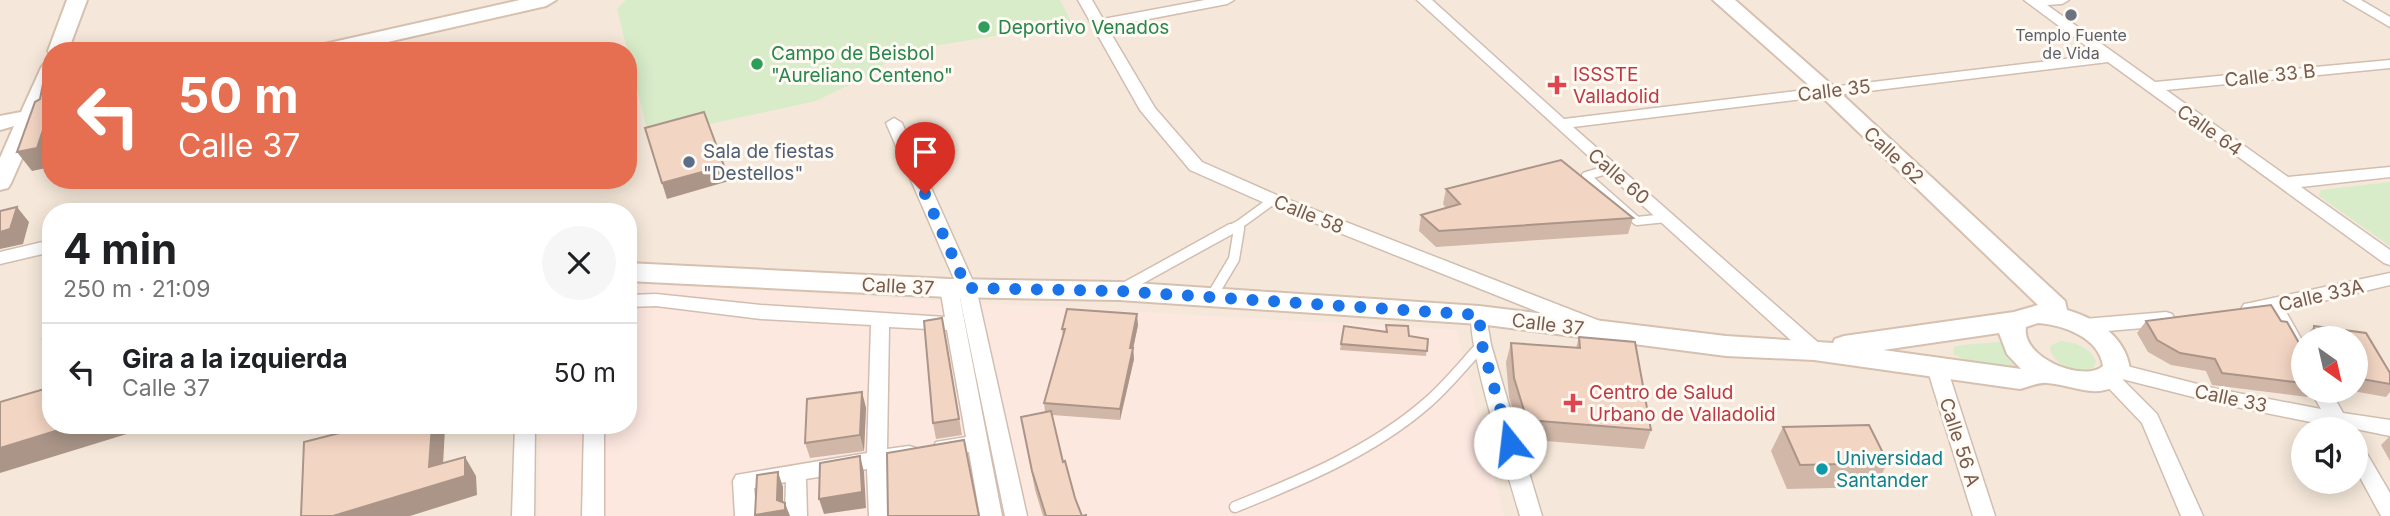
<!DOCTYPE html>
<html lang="es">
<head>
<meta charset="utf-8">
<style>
  body { margin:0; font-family:Inter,sans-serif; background:#f6f6f6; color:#202124; height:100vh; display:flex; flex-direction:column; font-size:26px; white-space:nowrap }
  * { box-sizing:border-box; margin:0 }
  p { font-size:23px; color:#757577 }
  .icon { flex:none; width:38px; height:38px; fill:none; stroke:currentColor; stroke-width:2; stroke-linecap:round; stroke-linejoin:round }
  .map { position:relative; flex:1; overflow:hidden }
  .side { position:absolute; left:42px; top:203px; width:595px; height:231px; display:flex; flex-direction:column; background:#fff; border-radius:28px; box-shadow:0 4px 18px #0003 }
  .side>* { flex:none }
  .hud { position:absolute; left:42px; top:42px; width:595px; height:147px; border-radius:28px; box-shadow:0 4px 18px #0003; background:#e76f51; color:#fff; overflow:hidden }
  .needle { width:46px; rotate:146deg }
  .fabs { position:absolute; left:2291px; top:326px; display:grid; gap:14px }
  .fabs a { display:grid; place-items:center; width:77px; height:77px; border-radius:50%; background:#fff; box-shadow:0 4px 18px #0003; font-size:35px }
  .pin { position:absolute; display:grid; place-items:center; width:60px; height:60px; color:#fff; margin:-72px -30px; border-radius:50% 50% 50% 0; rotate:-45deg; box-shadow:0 0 7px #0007 }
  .pin .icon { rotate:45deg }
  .me { position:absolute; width:77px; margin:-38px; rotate:344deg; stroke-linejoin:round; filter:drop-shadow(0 0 5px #0008) }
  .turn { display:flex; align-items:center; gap:24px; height:147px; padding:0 21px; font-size:32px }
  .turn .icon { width:91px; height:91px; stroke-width:2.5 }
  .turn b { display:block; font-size:49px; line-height:60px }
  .round { display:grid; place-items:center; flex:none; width:74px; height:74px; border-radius:37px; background:#f6f6f6 }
  .headline { display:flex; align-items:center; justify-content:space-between; height:119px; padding:0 21px }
  h1 { font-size:42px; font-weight:700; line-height:52px }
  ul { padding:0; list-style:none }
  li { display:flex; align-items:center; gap:21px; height:98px; padding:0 21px; border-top:2px solid #e0e0e0 }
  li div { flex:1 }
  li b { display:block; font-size:26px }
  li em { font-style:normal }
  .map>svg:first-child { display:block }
  .residential { fill:#f5e8da; fill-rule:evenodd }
  .commercial { fill:#fde8e0 }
  .green { fill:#d8ecc9 }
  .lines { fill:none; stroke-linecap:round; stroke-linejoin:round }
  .lane-far1-casing { stroke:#d1beb0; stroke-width:11 }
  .lane-casing { stroke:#d1beb0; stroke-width:13 }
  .street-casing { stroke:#d1beb0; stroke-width:3 }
  .secondary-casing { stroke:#d6c0b0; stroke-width:4 }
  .lane-far1 { stroke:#fff; stroke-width:8 }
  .lane { stroke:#fff; stroke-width:10 }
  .street { fill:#fff; fill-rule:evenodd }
  .secondary { fill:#fff; fill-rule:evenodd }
  .wall { fill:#d1b7a8 }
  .shaded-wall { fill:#aa9588 }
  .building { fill:#f3d5c3; stroke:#aa9588; stroke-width:2 }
  .route { stroke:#1a73e8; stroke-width:12; stroke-dasharray:0 21.6 }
  .worship-dot { fill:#6b7280; stroke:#fffaf3; stroke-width:2.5 }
  .leisure-dot { fill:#2e9e5b; stroke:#fffaf3; stroke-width:2.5 }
  .health-dot { fill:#e0444e; stroke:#fffaf3; stroke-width:2.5 }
  .service-dot { fill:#5c6f8a; stroke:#fffaf3; stroke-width:2.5 }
  .culture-dot { fill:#0f9aa8; stroke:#fffaf3; stroke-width:2.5 }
  .labels { text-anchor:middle; stroke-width:6; stroke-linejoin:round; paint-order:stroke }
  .far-worship-label { font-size:16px; fill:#5b616d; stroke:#fffaf3 }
  .leisure-label { font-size:19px; fill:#27864d; stroke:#fffaf3; text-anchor:start }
  .health-label { font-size:19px; fill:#be3a42; stroke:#fffaf3; text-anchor:start }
  .street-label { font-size:19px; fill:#7a5c4d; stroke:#fffaf3 }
  .service-label { font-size:19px; fill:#4e5e75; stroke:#fffaf3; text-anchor:start }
  .culture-label { font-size:19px; fill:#0d838f; stroke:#fffaf3; text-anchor:start }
</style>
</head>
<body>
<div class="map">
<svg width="2390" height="516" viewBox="0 0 2390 516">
  <rect width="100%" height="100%" fill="#fdf6ec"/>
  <path class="residential" d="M 0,0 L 2390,0 L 2390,516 L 0,516 ZM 51,51 L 628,51 L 628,180 L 51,180 ZM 51,212 L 628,212 L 628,425 L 51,425 ZM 2303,338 L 2356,338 L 2356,390 L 2303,390 ZM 2303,429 L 2356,429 L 2356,481 L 2303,481 Z"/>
  <polygon class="commercial" points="628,283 1456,330 1504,516 538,516 541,425 628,425"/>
  <g class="green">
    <polygon points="626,0 1060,0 1072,23 898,52 874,73 816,101 649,137 617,9"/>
    <polygon points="2390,182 2390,246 2319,196 2321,190"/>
    <polygon points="2010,341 2025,368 1969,362 1953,354 1954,347 1962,345"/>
    <path d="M 2061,341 C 2076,342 2089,347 2096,361 L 2093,368 C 2077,374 2055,367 2050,349 L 2051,345 Z"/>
  </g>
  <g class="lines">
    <defs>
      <g id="lane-far1">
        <polyline points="1610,169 1586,176 1637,221 1666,218"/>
        <polyline points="1240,224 1273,200"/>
        <polyline points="1227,231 1240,224 1239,231"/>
      </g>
      <g id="lane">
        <polyline points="1124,288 1231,229"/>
        <polyline points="1212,296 1234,259 1239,229"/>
        <path d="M 1235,507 C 1302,480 1372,451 1427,403 C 1447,386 1464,364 1482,345"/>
      </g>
      <g id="street">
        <polygon points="1078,0 1092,0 1103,19 1205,0 1234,0 1227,4 1107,27 1155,108 1202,162 1279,196 1600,321 1602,326 1600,331 1586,331 1267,204 1190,170 1140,110"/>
        <polygon points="1417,0 1432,0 1564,119 2098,55 2024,0 2069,0 2062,4 2047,5 2155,82 2390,60 2390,68 2166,90 2288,177 2390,167 2390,177 2301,187 2390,250 2390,265 2384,263 2108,62 1573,127 1821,345 1823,350 1821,355 1807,355"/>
        <polygon points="2344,0 2361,0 2390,17 2390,27"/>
        <polygon points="894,118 902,123 976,288 1027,516 1005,516 958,288 886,123"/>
        <polygon points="51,240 51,252 0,264 0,252"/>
        <polygon points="2390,273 2390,285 2285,310 2303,342 2303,366 2296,364 2269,313 2244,314 2241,309 2244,304 2250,303"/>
        <polygon points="949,282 955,284 958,288 1002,516 980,516 969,452 943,456 936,454 933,448 936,442 966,437 947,330 889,327 887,449 909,446 916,448 919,454 916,460 888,466 891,516 869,516 867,469 806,479 807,516 785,516 786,482 754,488 757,516 735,516 733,481 736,475 867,453 871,325 761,319 656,306 628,307 628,295 656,294 761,305 945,317 940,288 943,284"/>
        <path d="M 1479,308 L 1485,310 L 1491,345 L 1542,516 L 1520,516 C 1512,485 1461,330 1473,310 Z"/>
        <polygon points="2166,312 2172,314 2175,319 2172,324 2166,326 2084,333 2077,331 2075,326 2077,321 2084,319"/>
        <polygon points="1937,361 1944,363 1947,368 1995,516 1973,516 1927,368 1930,363"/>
        <polygon points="2115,363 2217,389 2321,409 2310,390 2330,390 2343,413 2390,420 2390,436 2356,429 2331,429 2330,426 2217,403 2122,379 2157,414 2203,516 2181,516 2142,423 2099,378 2106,372 2108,365"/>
        <polygon points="515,425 535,425 534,516 512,516"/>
        <polygon points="584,425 604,425 604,516 582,516"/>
        <polygon points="2356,445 2363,447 2390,493 2390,516 2381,516 2356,470"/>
      </g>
      <g id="secondary">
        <polygon points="67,0 87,0 68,51 51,51 51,55 48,51"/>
        <polygon points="520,0 556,0 546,6 348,51 310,51 320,45"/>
        <path d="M 1713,0 L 1735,0 L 1833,86 L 2065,301 L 2067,310 C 2097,319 2125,336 2130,369 C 2108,407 2077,385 2047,383 C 2039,382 2028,387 2020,389 L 1814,360 L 1726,356 L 1479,324 L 1119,300 L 949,297 L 628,281 L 628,263 L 949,279 L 1119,282 L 1479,306 L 1726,336 L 1833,343 L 1835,339 L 1844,336 L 2014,312 L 2038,305 L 1819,94 ZM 2038,323 C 2063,325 2099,337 2103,366 C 2084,383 2021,358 2026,327 ZM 1999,333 L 2007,354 L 2021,369 L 1883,350 Z"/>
        <polygon points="51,62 51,92 45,106 51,105 51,118 39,120 11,183 8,188 0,190 0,158 14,126 0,130 0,116 21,112 41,68 44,64"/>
      </g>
    </defs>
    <use href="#lane-far1" class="lane-far1-casing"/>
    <use href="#lane" class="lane-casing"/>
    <use href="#street" class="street-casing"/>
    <use href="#secondary" class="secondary-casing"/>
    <use href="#lane-far1" class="lane-far1"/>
    <use href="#lane" class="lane"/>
    <use href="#street" class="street"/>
    <use href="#secondary" class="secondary"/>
  </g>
  <g class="wall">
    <polygon points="1446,189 1633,218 1628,234 1436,247 1419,231 1421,215 1446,208 1443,204"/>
    <polygon points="2146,321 2281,321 2303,350 2303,390 2314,390 2307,397 2212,385 2206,371 2171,365 2148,352 2137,333"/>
    <polygon points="1138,325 1133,348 1134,359 1120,420 1052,415 1063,462 1082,516 1086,516 1043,516 1035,490 1021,417 1045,412 1044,403 1063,337 1062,329"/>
    <polygon points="1386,325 1409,336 1428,339 1426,356 1340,350 1341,344 1386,332"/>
    <polygon points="2314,326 2366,333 2390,373 2390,392 2386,397 2347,390 2356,390 2356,338 2304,338"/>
    <polygon points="945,334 962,435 936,439 933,423"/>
    <polygon points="1579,337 1651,430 1644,449 1522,439 1509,397 1506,362 1511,343 1576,348"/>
    <polygon points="862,392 866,408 864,451 810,458 805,443"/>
    <polygon points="1783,427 1888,463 1874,487 1787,489 1771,451"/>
    <polygon points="2390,436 2390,461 2381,445"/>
  </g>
  <g class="shaded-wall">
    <polygon points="51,106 51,167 32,171 17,152"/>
    <polygon points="724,166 729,181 667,199 662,183"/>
    <polygon points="17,207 29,222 23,244 0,249 0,232"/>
    <polygon points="1137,314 1138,325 1131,359 1130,348"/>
    <polygon points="51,337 51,347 43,338"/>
    <polygon points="1133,348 1134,359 1120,420 1120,409"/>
    <polygon points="862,392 866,408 864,451 860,435"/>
    <polygon points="75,425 156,425 0,473 0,448"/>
    <polygon points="432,425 443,425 445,429 442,483 465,457 476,476 477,495 410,516 334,516 429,467"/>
    <polygon points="860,456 864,472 866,508 824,514 819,499"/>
    <polygon points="778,472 783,487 783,510 785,503 790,516 755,516"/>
  </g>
  <g class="building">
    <polygon points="45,74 51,76 51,106 37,148 17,152 35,102 40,99"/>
    <polygon points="704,112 724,166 662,183 645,128"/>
    <polygon points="1561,160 1633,218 1439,231 1421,215 1460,204 1446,189"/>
    <polygon points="17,207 10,229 0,232 0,211"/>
    <polygon points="2271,305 2281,321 2287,322 2303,350 2303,383 2222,373 2215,359 2180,353 2157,340 2146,321"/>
    <polygon points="1067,309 1137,314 1130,348 1133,348 1120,409 1044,403 1065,329 1062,329"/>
    <polygon points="51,315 51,337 43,338"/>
    <polygon points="942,318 959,419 933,423 924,321"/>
    <polygon points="1386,325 1408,326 1409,336 1428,339 1427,351 1341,344 1344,326 1387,332"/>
    <polygon points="2314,326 2366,333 2390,373 2390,384 2356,378 2356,338 2315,338"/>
    <polygon points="1579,337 1635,342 1651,430 1527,420 1514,378 1511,343 1580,348"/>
    <polygon points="51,387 51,425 75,425 0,448 0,402"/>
    <polygon points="862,392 860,435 805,443 807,399"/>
    <polygon points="1051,411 1063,462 1065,461 1075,498 1082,516 1086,515 1086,516 1046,516 1032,471 1021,417"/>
    <polygon points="371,425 432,425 429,467 465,457 465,476 333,516 301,516 304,442"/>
    <polygon points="1869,425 1888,463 1800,465 1783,427"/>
    <polygon points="964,440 979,516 888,516 887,453"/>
    <polygon points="860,456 862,492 819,499 820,463"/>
    <polygon points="778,472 777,500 785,503 785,510 755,515 757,475"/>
  </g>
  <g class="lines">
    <polyline class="route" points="925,194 967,288 1119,291 1479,315 1482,345 1510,443"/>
  </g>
  <circle class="worship-dot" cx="2071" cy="15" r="7"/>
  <g class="leisure-dot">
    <circle cx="984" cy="27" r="7"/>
    <circle cx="757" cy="64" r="7"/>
  </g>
  <g class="health-dot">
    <path d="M1553.5 74.5h7v7h7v7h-7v7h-7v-7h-7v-7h7z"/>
    <path d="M1569.5 392.5h7v7h7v7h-7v7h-7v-7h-7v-7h7z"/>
  </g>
  <circle class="service-dot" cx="689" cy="162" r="7"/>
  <circle class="culture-dot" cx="1822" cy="469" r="7"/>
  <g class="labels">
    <g class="far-worship-label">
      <text x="2071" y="41">Templo Fuente<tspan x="2071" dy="18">de Vida</tspan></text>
    </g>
    <g class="leisure-label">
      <text x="998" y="34">Deportivo Venados</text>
      <text x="771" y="60">Campo de Beisbol<tspan x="771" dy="22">"Aureliano Centeno"</tspan></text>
    </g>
    <g class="health-label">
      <text x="1573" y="81">ISSSTE<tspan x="1573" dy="22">Valladolid</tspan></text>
      <text x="1589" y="399">Centro de Salud<tspan x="1589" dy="22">Urbano de Valladolid</tspan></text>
    </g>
    <g class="street-label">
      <text transform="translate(2270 75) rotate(-6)" y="7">Calle 33 B</text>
      <text transform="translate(1834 90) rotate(-7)" y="7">Calle 35</text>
      <text transform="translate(2210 130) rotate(35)" y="7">Calle 64</text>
      <text transform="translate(1894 155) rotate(43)" y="7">Calle 62</text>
      <text transform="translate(1619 176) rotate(41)" y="7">Calle 60</text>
      <text transform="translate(1309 214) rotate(22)" y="7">Calle 58</text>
      <text transform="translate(898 286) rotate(3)" y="7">Calle 37</text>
      <text transform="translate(2321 295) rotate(-13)" y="7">Calle 33A</text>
      <text transform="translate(1548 324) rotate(7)" y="7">Calle 37</text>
      <text transform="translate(2231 398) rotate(12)" y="7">Calle 33</text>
      <text transform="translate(1960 442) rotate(72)" y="7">Calle 56 A</text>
    </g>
    <g class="service-label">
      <text x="703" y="158">Sala de fiestas<tspan x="703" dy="22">"Destellos"</tspan></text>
    </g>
    <g class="culture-label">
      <text x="1836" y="465">Universidad<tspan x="1836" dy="22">Santander</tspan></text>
    </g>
  </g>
</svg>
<div class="fabs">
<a><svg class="needle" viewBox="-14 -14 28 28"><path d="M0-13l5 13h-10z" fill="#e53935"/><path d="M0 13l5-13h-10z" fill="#757577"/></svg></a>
<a><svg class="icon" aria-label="sound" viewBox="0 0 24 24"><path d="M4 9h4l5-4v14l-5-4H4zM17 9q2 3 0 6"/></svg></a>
</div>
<div class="pin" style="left:925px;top:194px;background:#d93025"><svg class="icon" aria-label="arrive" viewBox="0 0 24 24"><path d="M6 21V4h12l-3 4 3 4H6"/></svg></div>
<svg class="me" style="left:1510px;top:443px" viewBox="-20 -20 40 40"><circle r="19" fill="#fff"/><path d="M0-13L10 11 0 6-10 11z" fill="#1a73e8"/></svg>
<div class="hud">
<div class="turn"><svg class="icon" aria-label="left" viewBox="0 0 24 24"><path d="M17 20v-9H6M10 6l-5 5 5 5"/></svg><div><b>50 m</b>Calle 37</div></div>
</div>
<section class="side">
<div class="headline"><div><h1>4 min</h1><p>250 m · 21:09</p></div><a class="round"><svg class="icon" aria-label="close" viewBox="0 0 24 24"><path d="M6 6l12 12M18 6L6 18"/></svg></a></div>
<ul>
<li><svg class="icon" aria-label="left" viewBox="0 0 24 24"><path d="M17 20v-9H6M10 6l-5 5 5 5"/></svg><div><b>Gira a la izquierda</b><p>Calle 37</p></div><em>50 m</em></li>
</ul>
</section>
</div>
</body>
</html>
